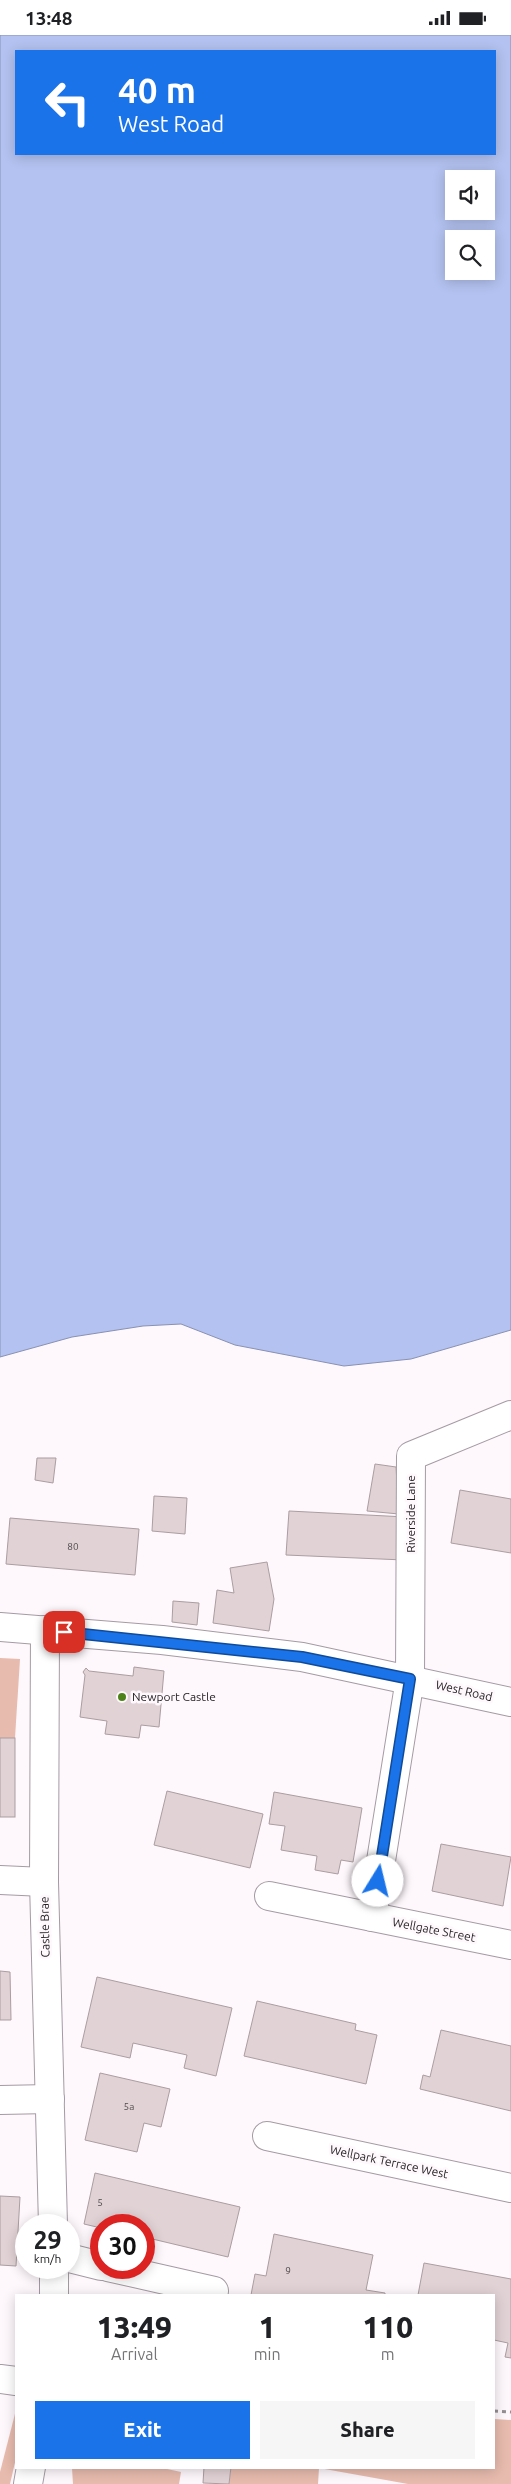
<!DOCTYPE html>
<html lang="en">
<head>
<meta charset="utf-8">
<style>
  body { margin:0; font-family:Ubuntu,sans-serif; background:#f6f6f6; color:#202124; height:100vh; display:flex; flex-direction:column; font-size:19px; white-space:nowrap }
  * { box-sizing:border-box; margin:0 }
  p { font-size:16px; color:#757577 }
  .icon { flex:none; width:28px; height:28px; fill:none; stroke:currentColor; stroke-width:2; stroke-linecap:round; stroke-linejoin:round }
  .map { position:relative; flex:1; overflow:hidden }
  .sheet { position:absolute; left:15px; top:2259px; width:480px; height:175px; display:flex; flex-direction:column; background:#fff; border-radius:0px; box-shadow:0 2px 12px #0003 }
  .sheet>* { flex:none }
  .guide { position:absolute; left:15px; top:15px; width:481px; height:105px; border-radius:0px; box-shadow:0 2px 12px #0003; background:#1a73e8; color:#fff; overflow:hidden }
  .tools { position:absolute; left:445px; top:135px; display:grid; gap:10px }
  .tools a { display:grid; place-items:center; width:50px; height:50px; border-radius:0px; background:#fff; box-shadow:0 2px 12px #0003; font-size:25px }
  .speed { position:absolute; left:15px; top:2179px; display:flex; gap:10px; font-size:25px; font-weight:700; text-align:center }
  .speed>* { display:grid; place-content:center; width:65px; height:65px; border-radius:50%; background:#fff; box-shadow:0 2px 12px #0003; line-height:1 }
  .speed small { font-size:12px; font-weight:400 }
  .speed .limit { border:8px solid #d22; background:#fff; color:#111 }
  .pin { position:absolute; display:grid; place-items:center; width:42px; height:42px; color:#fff; margin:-21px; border-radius:10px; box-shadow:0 2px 8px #0006 }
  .me { position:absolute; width:55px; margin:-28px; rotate:9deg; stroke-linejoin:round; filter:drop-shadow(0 0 4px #0008) }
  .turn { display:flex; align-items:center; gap:18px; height:105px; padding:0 20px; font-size:22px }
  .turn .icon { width:65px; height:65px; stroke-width:2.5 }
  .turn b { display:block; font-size:35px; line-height:42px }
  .eta { display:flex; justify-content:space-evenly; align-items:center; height:85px; text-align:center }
  .eta b { font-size:30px; font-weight:800; line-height:35px }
  .cta { display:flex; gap:10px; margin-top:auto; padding:10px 20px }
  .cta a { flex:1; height:58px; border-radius:0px; background:#1a73e8; color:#fff; font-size:20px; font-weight:800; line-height:58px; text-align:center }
  .cta a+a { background:#f6f6f6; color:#202124 }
  .status { display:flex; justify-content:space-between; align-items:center; height:35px; padding:0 25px; background:#fff; direction:ltr }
  .status svg { height:14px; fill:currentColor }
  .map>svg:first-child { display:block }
  .green { fill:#e7bbae }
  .water { fill:#b3c2f0; stroke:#8891b2; fill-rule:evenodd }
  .building { fill:#e1d2d5; stroke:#ab9da0 }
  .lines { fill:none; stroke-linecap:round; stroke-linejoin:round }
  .minor-casing { stroke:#a59ba3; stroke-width:30 }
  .major-casing { stroke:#a59ba3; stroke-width:30 }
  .path { stroke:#958f94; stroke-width:3; stroke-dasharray:4 4; stroke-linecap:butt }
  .minor { stroke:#fff; stroke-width:28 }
  .major { stroke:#fff; stroke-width:28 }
  .route-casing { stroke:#114b97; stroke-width:12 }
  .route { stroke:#1a73e8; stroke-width:9 }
  .poi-dot { fill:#4d8218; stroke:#fef7fc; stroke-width:2 }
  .labels { text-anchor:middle; stroke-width:5; stroke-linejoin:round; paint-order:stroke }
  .number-label { font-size:10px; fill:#524c4f }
  .street-label { font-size:12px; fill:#231f22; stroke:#fef7fc }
  .poi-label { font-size:12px; fill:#231f22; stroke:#fef7fc; text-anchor:start }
</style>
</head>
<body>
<div class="status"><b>13:48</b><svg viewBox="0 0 49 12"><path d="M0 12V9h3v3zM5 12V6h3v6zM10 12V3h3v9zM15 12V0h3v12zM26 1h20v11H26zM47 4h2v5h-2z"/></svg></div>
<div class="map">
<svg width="511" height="2449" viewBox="0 0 511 2449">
  <rect width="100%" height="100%" fill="#fef7fc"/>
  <g class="green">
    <polygon points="0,1623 20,1624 15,1703 0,1703"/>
    <polygon points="16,2375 16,2423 10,2449 0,2449 0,2437"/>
    <polygon points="494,2384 511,2385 511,2449 408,2449 319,2433 318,2449 229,2449 231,2433 494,2432"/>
    <polygon points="158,2432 181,2437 179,2449 73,2449 72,2433"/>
  </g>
  <path class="water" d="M 0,0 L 511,0 L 511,1295 L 411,1324 L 344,1331 L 235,1310 L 181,1289 L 143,1291 L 72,1302 L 0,1322 ZM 16,16 L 495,16 L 495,119 L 16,119 ZM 454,144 L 486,144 L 486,176 L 454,176 ZM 454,204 L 486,204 L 486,236 L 454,236 Z"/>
  <g class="building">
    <polygon points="37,1423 56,1423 53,1448 35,1445"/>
    <polygon points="375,1429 396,1432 399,1479 367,1476"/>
    <polygon points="460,1455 511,1464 511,1518 451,1508"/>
    <polygon points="154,1461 187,1463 185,1499 152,1496"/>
    <polygon points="289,1476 406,1482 404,1525 286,1520"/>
    <polygon points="10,1483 139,1494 135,1540 6,1529"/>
    <polygon points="267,1527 274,1564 269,1596 213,1588 217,1555 234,1558 230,1533"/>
    <polygon points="173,1566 199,1568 197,1590 172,1587"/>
    <polygon points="134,1632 164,1636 159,1692 141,1690 139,1703 105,1699 107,1686 80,1682 85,1640 83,1637 86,1633 89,1636 133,1641"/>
    <rect x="0" y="1703" width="15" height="79"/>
    <polygon points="167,1756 263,1779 250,1833 154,1810"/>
    <polygon points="274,1757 362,1773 353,1827 341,1825 338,1839 315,1835 317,1821 281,1815 285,1791 269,1789"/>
    <polygon points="441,1809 511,1822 503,1871 432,1856"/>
    <polygon points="0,1936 10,1937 11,1985 0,1985"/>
    <polygon points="97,1942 232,1973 216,2041 184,2033 187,2020 133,2008 130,2023 81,2012"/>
    <polygon points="257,1966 356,1989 355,1995 377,2000 366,2049 244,2021"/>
    <polygon points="441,1995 511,2011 511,2076 420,2054 423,2040 430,2042"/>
    <polygon points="100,2038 170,2054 161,2092 144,2088 137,2117 85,2105"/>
    <polygon points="95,2138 240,2172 228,2222 144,2202 144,2190 101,2190 101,2193 84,2189"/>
    <polygon points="0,2161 20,2162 16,2231 0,2230"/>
    <polygon points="274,2199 373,2220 366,2255 385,2258 385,2260 251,2260 255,2239 266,2241"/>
    <polygon points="424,2228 511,2244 511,2323 505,2322 508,2308 494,2305 494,2260 418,2260"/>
    <polygon points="204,2432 231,2432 229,2449 203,2448"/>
  </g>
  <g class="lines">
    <defs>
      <g id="minor">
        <polyline points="45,1595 44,1847 53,2190"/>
        <polyline points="0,1845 44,1847"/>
        <polyline points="269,1861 511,1910"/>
        <polyline points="372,1882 410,1644 411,1421 511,1380"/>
        <polyline points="0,2065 50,2064"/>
        <polyline points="267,2101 511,2153"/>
        <polyline points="69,2223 101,2231"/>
        <polyline points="54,2232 54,2260"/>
        <polyline points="108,2232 214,2256"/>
        <polyline points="0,2344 16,2346"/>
        <polyline points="28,2449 31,2432"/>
      </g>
      <polyline id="major" points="0,1592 162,1605 302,1622 511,1667"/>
    </defs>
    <use href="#minor" class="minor-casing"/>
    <use href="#major" class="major-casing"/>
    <polyline class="path" points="494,2376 511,2377"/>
    <use href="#minor" class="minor"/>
    <use href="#major" class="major"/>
  </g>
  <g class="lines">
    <defs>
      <polyline id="route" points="64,1597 302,1622 410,1644 378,1846"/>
    </defs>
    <use href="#route" class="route-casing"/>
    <use href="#route" class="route"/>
  </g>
  <circle class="poi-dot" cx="122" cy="1662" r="5"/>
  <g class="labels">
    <g class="number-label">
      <text x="73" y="1515">80</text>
      <text x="129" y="2075">5a</text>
      <text x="100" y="2171">5</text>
      <text x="288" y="2239">9</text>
    </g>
    <g class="street-label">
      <text transform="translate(411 1479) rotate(-90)" y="4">Riverside Lane</text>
      <text transform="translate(464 1656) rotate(13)" y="4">West Road</text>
      <text transform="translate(45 1892) rotate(-91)" y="4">Castle Brae</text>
      <text transform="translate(434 1895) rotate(11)" y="4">Wellgate Street</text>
      <text transform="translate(389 2127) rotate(12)" y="4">Wellpark Terrace West</text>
    </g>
    <g class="poi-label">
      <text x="132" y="1666">Newport Castle</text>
    </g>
  </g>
</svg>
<div class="tools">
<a><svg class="icon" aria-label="sound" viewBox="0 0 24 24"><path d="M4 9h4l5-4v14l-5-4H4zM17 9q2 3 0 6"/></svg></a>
<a><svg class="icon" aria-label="search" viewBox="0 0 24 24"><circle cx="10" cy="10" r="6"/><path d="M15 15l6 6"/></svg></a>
</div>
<div class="speed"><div>29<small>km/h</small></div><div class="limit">30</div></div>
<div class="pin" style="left:64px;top:1597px;background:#d93025"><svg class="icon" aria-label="arrive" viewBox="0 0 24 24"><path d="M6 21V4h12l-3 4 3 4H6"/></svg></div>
<svg class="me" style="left:378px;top:1846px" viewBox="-20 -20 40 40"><circle r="19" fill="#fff"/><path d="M0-13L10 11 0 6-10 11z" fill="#1a73e8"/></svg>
<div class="guide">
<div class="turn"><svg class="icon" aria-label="left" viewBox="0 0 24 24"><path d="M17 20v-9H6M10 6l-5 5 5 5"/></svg><div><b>40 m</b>West Road</div></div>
</div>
<section class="sheet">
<div class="eta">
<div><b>13:49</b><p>Arrival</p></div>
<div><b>1</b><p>min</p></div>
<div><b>110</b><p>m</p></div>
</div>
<div class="cta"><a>Exit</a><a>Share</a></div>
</section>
</div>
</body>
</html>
